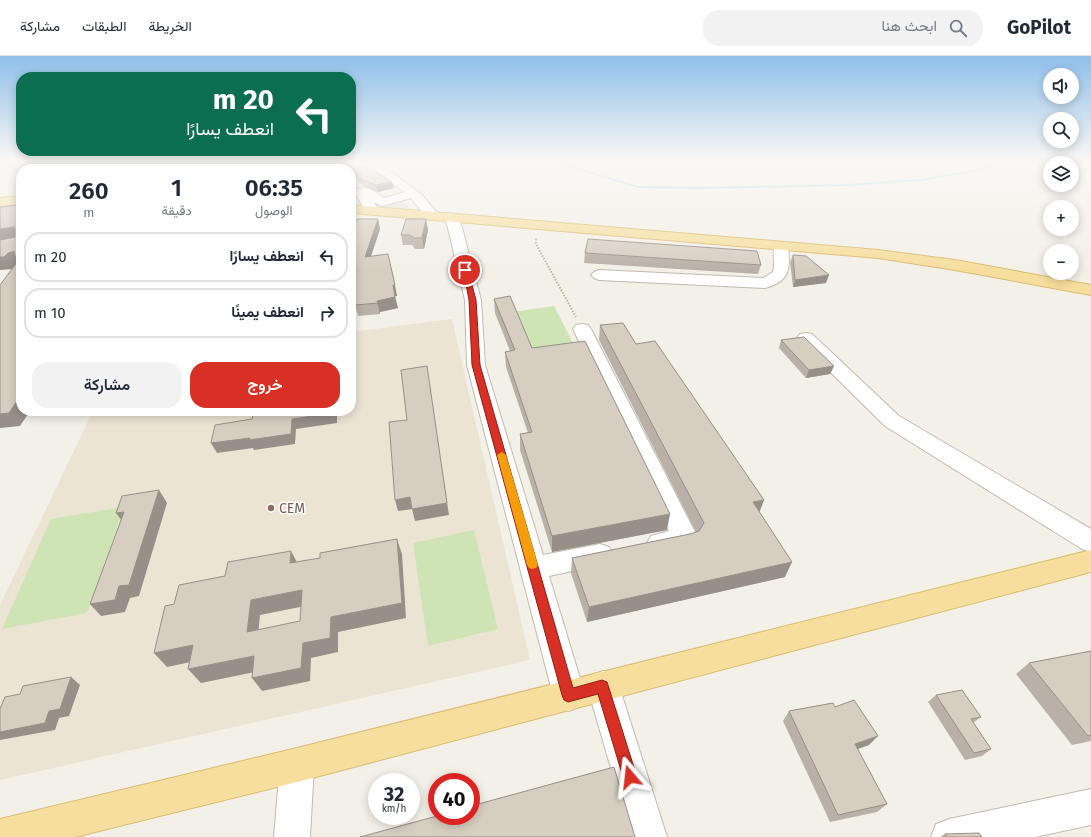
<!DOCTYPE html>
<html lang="ar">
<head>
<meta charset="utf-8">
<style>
  body { margin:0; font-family:"Fira Sans",Vazirmatn,sans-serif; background:#f2f2f3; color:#1f2937; direction:rtl; height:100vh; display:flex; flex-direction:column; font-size:15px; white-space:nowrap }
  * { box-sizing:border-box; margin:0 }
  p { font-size:13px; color:#747a83 }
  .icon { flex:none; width:22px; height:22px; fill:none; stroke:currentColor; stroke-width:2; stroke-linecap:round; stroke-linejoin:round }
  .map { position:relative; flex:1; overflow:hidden; direction:ltr }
  .drawer { position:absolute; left:16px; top:108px; width:340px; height:252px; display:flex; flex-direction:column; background:#fff; border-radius:16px; box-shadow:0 2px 10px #0003; direction:rtl }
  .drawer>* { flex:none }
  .guide { position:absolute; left:16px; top:16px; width:340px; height:84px; border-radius:16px; box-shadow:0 2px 10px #0003; direction:rtl; background:#0b6e4f; color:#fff; overflow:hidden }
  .tools { position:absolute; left:1043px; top:12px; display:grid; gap:8px }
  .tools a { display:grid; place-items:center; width:36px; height:36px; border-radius:50%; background:#fff; box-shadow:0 2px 10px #0003; font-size:20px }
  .speed { position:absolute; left:368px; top:717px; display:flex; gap:8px; font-size:20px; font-weight:700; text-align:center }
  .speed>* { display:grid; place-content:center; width:52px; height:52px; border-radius:50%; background:#fff; box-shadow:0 2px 10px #0003; line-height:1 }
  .speed small { font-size:10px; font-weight:400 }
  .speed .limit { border:6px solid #d22; background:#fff; color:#111 }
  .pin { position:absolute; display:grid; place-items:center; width:34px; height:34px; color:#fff; margin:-17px; border:2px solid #fff; border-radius:50%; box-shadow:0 1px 4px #0007 }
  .me { position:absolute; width:44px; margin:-22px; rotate:343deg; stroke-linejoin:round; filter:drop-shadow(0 0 3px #0008) }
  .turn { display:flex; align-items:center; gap:14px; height:84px; padding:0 16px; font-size:18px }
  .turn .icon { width:52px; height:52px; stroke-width:2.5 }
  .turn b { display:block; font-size:28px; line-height:34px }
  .eta { display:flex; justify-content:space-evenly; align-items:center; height:68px; text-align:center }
  .eta b { font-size:24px; font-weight:600; line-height:28px }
  .primary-button { display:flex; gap:8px; margin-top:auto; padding:8px 16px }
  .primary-button a { flex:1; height:46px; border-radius:16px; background:#d93025; color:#fff; font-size:16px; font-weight:600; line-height:46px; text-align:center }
  .primary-button a+a { background:#f2f2f3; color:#1f2937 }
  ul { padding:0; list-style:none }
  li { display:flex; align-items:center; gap:12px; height:50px; margin:0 8px 6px; padding:0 8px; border:2px solid #e0e1e3; border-radius:16px }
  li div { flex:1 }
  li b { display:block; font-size:15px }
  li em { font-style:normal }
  header { display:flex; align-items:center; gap:24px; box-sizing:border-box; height:56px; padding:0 20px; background:#fff; border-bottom:1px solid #e0e1e3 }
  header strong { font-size:19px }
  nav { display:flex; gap:22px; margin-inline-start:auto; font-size:14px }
  .search { width:280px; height:36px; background:#f2f2f3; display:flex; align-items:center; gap:10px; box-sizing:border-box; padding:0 14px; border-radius:16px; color:#747a83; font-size:15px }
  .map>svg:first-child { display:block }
  .education { fill:#ebe4d3 }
  .green { fill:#cee4b4 }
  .parking { fill:#e4e3e0 }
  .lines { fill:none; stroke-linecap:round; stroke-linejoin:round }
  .stream { fill:#aad0eb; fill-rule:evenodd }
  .minor-casing { stroke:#c1baaf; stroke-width:2 }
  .major-casing { stroke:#dabb6f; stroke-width:2 }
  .path-far1 { stroke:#beb39e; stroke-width:1.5; stroke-dasharray:1 1; stroke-linecap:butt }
  .path { stroke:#beb39e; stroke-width:2; stroke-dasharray:1.5 1.5; stroke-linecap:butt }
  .minor { fill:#fff; fill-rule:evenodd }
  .major { fill:#f6de9e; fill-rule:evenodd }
  .wall { fill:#b9b1a7 }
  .shaded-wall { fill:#969088 }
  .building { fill:#d7cec2; stroke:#969088; fill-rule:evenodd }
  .route { fill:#d93025; stroke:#8d1f18 }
  .slow { fill:#f59e0b }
  .education-dot { fill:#8d6e63; stroke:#fff; stroke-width:1.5 }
  .labels { text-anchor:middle; stroke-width:3; stroke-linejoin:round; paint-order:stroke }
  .education-label { font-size:14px; fill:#785e54; stroke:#fff; text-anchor:start }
</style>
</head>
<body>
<header>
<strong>GoPilot</strong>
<div class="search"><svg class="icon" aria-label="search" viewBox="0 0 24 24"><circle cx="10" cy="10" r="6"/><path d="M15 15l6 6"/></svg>ابحث هنا</div>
<nav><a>الخريطة</a><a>الطبقات</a><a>مشاركة</a></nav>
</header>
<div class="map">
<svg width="1091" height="781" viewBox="0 0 1091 781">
  <rect width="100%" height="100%" fill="#f3f0e8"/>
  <polygon class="education" points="452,263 530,604 0,724 0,549 93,355 351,355 351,276"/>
  <g class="green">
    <polygon points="554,250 574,289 529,295 513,256"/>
    <polygon points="124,451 87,557 2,573 51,463"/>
    <polygon points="474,474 498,573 428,590 413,487"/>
  </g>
  <polygon class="parking" points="367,132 384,144 396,141 410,152 384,152 360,149 354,135"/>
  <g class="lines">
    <polygon class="stream" points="552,105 555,105 638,130 699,131 850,128 920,123 967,115 1007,107 1007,105 1009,105 1010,107 967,117 920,125 850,130 699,133 638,132 552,106"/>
    <defs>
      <g id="minor">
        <path d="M 359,105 L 372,105 L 397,120 L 422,139 L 439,159 L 437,162 L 427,162 L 411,142 L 382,150 L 373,146 L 380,155 L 378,158 L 368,158 L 354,136 L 356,133 C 369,130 373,135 384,142 L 405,136 Z"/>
        <polygon points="450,157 455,158 461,168 481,244 485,309 543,499 600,488 609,491 613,499 609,507 549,520 585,639 580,650 569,655 558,650 553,639 467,309 465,244 447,168 443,161 445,158"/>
        <path d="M 781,186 L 786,187 L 788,190 C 790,213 791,225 765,232 L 599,224 L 594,222 L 591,219 L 594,216 L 599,214 L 763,222 L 773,216 C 776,207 771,194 776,187 Z"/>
        <polygon points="582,268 588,269 591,273 698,482 694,489 660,497 651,494 647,487 651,480 669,475 573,273 576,269"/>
        <polygon points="806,277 812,278 899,360 1091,473 1091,496 1082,493 885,370 800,286 797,282 800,278"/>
        <polygon points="603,615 614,619 619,630 667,781 631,781 587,630 592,619"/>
        <polygon points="297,692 309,697 314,709 310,781 274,781 280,709 285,697"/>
        <polygon points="1091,733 1091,769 1035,781 931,781 936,768 949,763"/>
      </g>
      <g id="major">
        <polygon points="21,140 21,148 0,150 0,142"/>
        <polygon points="351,149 878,194 955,204 1091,229 1091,239 955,214 878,202 351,157"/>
        <polygon points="1091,494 1091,516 297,726 75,781 0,781 0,763 297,692"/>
      </g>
    </defs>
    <use href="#minor" class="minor-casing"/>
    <use href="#major" class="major-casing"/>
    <polyline class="path-far1" points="536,182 536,184"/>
    <polyline class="path" points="536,183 536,188 576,261"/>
    <use href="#minor" class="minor"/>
    <use href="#major" class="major"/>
  </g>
  <g class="wall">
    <polygon points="351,114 394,132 378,136 365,131 352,120"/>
    <polygon points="378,163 380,173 371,200 397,240 395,240 398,252 380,256 380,258 358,260 355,249 353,181 352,177"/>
    <polygon points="426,163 428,174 424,193 415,193 412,189 403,189 401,179"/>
    <polygon points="585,197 761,209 758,218 584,207"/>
    <polygon points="793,199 826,227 793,231 790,206"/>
    <polygon points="494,243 532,292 667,474 552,496 520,394 520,378 528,377 506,311 505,296 510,295 495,257"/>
    <polygon points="600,269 636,288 764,444 759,456 785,521 587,566 571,517 572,502 690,478 696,476 599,284"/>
    <polygon points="781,284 834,310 830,318 806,322 779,292"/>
    <polygon points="1091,595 1091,685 1072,689 1016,618 1029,607"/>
    <polygon points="936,639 981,661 973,667 991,693 982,700 965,704 928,646"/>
    <polygon points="835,651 869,689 857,693 887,748 877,756 830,766 783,665 789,655"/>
    <polygon points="945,778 982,781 940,781"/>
  </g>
  <g class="shaded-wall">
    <polygon points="392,126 394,132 378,136 376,129"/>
    <polygon points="378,163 380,173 367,212 365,201"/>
    <polygon points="426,163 428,174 424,193 422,182"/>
    <polygon points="14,171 21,183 0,186 0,173"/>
    <polygon points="14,195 21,199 21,209 15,209 12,213 0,214 0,201 8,197"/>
    <polygon points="829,219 826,227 793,231 795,224"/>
    <polygon points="393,229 395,229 397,240 395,240"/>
    <polygon points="395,241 398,252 380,256 380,258 377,245"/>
    <polygon points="834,310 830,318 806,322 809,314"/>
    <polygon points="428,322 449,459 415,465 412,453"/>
    <polygon points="351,332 352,353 351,353"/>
    <polygon points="21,339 21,355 30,355 20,370 0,372 0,358"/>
    <polygon points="150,355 162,355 151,357"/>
    <polygon points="334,355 339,355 337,355 337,367 296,373 295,388 254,394 253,392 217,397 211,387 292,363"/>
    <polygon points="159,434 167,447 139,540 130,542 125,556 101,560 90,548 119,530"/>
    <polygon points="410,441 413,453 398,455 395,444"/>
    <polygon points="764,444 758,460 753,446"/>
    <polygon points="124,456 125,469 116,457"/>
    <polygon points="670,458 667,474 552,496 552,480"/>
    <polygon points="397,483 402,498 406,562 338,576 338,596 311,602 310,625 262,635 252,622 303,587 331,561"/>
    <polygon points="291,495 299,510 290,507"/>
    <polygon points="792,506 785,521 587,566 589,551"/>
    <polygon points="302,534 310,549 260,559 257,590 247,576 251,544"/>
    <polygon points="193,589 205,603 167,611 154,597"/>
    <polygon points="254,600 264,614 201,627 188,613"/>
    <polygon points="71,621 80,629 69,660 59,662 55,674 0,684 0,676 49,655"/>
    <polygon points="878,680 869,689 846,697 855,688"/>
  </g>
  <g class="building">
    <polygon points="368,110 392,126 376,129 363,124 351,114"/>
    <polygon points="21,149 21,199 15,200 14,195 8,197 4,201 0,201 0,184 15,181 15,173 14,171 0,173 0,151"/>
    <polygon points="357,163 378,163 365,201 388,198 395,229 393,229 395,241 377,245 378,247 355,249 351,208 351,186 355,177 352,177"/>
    <polygon points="406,163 426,163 422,182 414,182 410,179 401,179"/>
    <polygon points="588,183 757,195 761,209 585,197"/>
    <polygon points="793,199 806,200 829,219 795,224"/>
    <polygon points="21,201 21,339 9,357 0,358 0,229"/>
    <polygon points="510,240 532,292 585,285 670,458 552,480 520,378 532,376 505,296 515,294 494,243"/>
    <polygon points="623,267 636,288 655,285 764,444 753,446 792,506 589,551 572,502 690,478 699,475 704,467 600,269"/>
    <polygon points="804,281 834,310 809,314 781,284"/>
    <polygon points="427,310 447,447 412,453 410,441 395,444 389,366 407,364 401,314"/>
    <polygon points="262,355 334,355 334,357 292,363 291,378 249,384 250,382 211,387 215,369 252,363 253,359 262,358"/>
    <polygon points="159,434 129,529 119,530 115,544 90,548 124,456 116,457 122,440"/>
    <path d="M 397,483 L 402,547 L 331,561 L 330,582 L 303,587 L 301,612 L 252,622 L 254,600 L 188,613 L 193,589 L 154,597 L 165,550 L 174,548 L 179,529 L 225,520 L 228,506 L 291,495 L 290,507 L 320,502 L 320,497 ZM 302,534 L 300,565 L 247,576 L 251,544 Z"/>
    <polygon points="1091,595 1091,679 1088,680 1029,607"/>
    <polygon points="71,621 60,653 49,655 45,667 0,676 0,653 5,641 20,638 23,630"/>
    <polygon points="962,634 981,661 971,663 991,693 974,697 936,639"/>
    <polygon points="854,644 878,680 855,688 887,748 838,759 789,655 833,647 835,651"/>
    <polygon points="614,711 635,781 360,781 437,760 471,760 471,750"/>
    <polygon points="979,777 982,781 947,781 945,778"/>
  </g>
  <linearGradient id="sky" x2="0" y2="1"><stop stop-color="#8fbfe9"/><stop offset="0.49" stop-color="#faf8f5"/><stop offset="1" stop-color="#faf8f5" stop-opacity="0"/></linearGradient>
  <rect width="1091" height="214" fill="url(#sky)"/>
  <polygon class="route" points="463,212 468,214 476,244 480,309 573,632 602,624 607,626 637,721 635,726 630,728 625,726 623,721 598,638 568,646 564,644 562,639 472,309 469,244"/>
  <polygon class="slow" points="502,396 506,399 538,509 536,512 532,513 529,512 527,509 497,399"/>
  <circle class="education-dot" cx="271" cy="452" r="4"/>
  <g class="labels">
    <g class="education-label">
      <text x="279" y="457">CEM</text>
    </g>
  </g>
</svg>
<div class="tools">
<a><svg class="icon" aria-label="sound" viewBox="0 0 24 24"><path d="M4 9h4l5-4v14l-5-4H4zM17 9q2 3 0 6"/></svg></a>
<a><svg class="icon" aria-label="search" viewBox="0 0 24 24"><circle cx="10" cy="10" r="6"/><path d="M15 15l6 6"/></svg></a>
<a><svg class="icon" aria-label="layers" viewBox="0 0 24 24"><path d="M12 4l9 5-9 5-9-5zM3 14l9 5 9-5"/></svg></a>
<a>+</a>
<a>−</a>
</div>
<div class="speed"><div>32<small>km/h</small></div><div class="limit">40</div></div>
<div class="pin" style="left:465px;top:214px;background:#d93025"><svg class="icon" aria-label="arrive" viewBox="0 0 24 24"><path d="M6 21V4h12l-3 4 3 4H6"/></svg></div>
<svg class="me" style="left:630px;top:721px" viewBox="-20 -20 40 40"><path d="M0-17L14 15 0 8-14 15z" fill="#d93025" stroke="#fff" stroke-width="4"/></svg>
<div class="guide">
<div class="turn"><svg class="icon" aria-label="left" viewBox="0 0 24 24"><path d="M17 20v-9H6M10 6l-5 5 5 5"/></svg><div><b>20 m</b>انعطف يسارًا</div></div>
</div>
<section class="drawer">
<div class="eta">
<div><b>06:35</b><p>الوصول</p></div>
<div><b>1</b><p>دقيقة</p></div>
<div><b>260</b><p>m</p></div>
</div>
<ul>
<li><svg class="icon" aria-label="left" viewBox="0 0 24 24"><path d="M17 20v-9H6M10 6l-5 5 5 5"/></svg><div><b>انعطف يسارًا</b></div><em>20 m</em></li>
<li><svg class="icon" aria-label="right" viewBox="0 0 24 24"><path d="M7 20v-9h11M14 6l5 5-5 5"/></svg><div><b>انعطف يمينًا</b></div><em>10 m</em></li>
</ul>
<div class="primary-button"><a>خروج</a><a>مشاركة</a></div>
</section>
</div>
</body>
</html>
